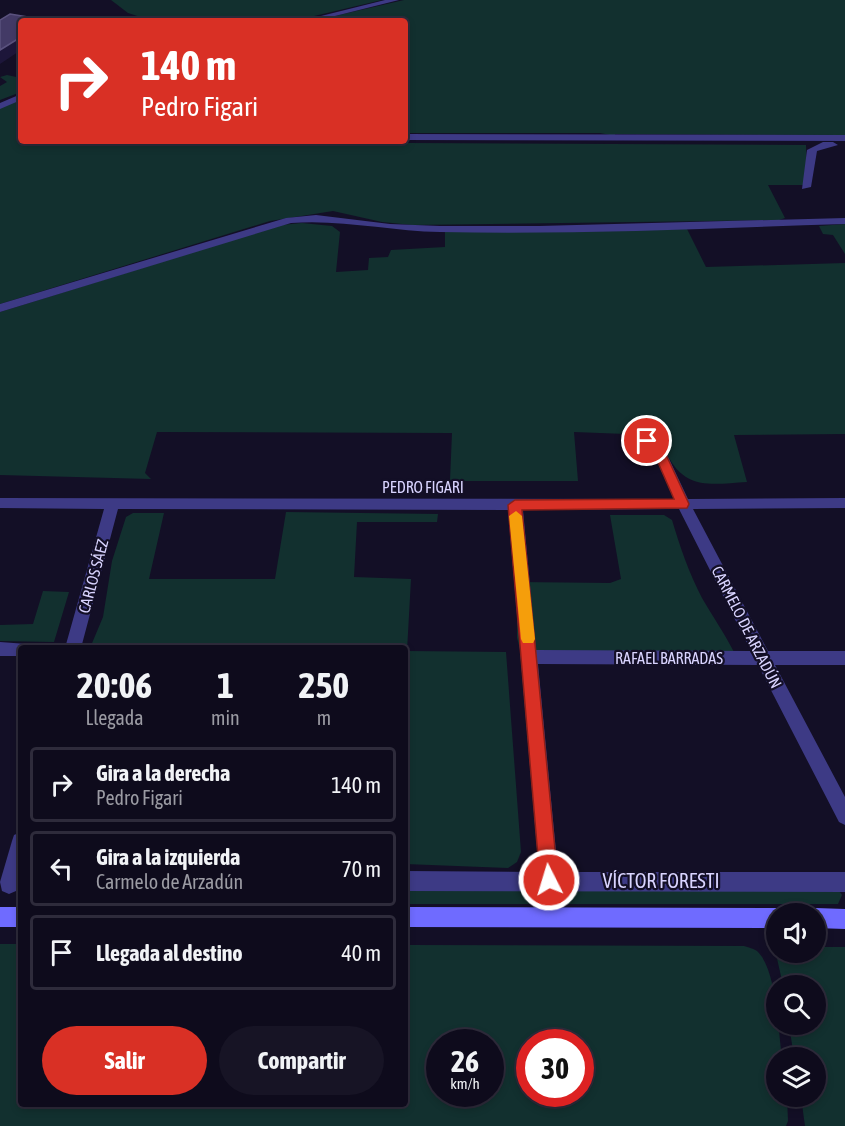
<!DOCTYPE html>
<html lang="es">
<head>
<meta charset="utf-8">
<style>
  body { margin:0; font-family:"Asap Condensed",sans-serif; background:#171425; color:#f1f3f6; height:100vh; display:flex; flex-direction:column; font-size:22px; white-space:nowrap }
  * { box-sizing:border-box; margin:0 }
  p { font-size:20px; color:#9b9ba3 }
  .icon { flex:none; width:33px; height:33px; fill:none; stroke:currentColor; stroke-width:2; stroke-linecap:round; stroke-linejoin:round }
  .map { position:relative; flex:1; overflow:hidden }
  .side { position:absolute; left:18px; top:645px; width:390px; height:462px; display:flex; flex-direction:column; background:#0e0b1c; border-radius:6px; box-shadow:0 3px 9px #0003,0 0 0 2px #2e2b3b }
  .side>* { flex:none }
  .top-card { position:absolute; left:18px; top:18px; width:390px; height:126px; border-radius:6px; box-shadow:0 3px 9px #0003,0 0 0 2px #2e2b3b; background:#d93025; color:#fff; overflow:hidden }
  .tools { position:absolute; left:766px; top:903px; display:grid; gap:12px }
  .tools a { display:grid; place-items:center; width:60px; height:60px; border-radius:50%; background:#0e0b1c; box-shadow:0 3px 9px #0003,0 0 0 2px #2e2b3b; font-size:30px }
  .speed { position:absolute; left:426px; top:1029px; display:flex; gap:12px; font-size:30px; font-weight:700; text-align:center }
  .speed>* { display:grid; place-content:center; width:78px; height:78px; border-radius:50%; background:#0e0b1c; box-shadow:0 3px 9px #0003,0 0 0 2px #2e2b3b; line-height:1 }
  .speed small { font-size:15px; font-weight:400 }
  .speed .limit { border:9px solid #d22; background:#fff; color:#111 }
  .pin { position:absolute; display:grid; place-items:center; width:51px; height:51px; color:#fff; margin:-26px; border:3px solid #fff; border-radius:50%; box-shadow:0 2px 6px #0007 }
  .me { position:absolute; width:66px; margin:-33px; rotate:355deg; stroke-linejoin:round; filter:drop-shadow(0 0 4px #0008) }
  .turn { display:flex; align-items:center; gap:21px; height:126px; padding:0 24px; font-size:27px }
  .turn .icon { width:78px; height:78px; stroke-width:2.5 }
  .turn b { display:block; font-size:42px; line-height:51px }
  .eta { display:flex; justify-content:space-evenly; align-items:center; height:102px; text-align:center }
  .eta b { font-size:36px; font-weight:700; line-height:42px }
  .button { display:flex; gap:12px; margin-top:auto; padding:12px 24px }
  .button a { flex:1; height:69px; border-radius:36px; background:#d93025; color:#fff; font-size:24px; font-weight:700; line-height:69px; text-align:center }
  .button a+a { background:#171425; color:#f1f3f6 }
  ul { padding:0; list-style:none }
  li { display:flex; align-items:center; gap:18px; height:75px; margin:0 12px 9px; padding:0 12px; border:3px solid #2e2b3b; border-radius:6px }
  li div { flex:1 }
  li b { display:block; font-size:22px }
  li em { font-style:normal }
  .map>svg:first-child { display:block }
  .green { fill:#12302f; fill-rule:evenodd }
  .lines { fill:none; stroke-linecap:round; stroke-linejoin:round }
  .street { fill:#3d3a85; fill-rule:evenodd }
  .secondary { fill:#6f6bff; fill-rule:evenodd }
  .shaded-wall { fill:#1d163a }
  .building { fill:#433a66; stroke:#5a527e; stroke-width:1.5 }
  .route { fill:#d93025; stroke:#8d1f18; stroke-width:1.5 }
  .slow { fill:#f59e0b }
  .labels { text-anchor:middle; stroke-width:4.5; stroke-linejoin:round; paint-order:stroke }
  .street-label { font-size:16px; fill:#d9d4ff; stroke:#130f26 }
  .near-street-label { font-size:20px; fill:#d9d4ff; stroke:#130f26 }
</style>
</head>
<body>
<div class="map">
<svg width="845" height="1126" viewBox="0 0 845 1126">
  <rect width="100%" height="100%" fill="#130f26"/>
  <g class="green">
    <polygon points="111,0 382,0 293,21 153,21 128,13"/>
    <polygon points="404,0 845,0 845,135 615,134 615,136 600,133 405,133 405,21 313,21"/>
    <polygon points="7,75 21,78 21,92 0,100 0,86 7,82 0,77"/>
    <polygon points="21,96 21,141 806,145 807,185 768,185 785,218 779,220 412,225 382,222 333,211 270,221 0,304 0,104"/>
    <path d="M 302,223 L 332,226 L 340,232 L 336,272 L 368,270 L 369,258 L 388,257 L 391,250 L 445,247 L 445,232 L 687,229 L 706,267 L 845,263 L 845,434 L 734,435 L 747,482 C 712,484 685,491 667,454 C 662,445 662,435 652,432 L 626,434 L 574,432 L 578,481 L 450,481 L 452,433 L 157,432 L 145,473 L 151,479 L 0,475 L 0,312 L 281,225 Z"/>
    <polygon points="845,224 845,254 833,235 823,234 819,226"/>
    <polygon points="286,512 438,514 437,522 357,522 354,577 411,579 407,651 506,652 521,852 517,862 508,868 405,864 405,648 90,648 103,617 112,561 126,517 133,513 164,513 149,579 275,579"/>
    <path d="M 610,515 L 664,515 L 672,520 C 680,547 689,573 702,598 C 713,617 725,634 735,654 L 557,656 L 520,649 L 517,638 L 517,582 L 610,583 L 621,579 Z"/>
    <polygon points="43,591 69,592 54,642 0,641 0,625 33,624"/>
    <polygon points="835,885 842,895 838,904 405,904 405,888"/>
    <path d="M 0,944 L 21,944 L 21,1104 L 405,1104 L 405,945 L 744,946 C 748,947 754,949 757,951 C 777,969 778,1032 782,1057 L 777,1058 L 777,1096 L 787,1097 L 788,1121 L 786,1126 L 0,1126 ZM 440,1042 L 490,1042 L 490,1094 L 440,1094 ZM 530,1042 L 580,1042 L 580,1094 L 530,1094 Z"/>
    <polygon points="816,947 845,947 845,1126 805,1126 801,1097 816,1096 816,1058 794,1057 789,1025 816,1024 816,986 783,985 776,954 777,952 816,952"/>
  </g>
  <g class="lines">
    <g class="street">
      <polygon points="385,0 399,0 315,21 301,21"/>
      <polygon points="21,94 21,100 0,109 0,103"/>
      <polygon points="405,134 845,135 845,141 405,140"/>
      <polygon points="823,142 833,142 838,145 817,151 811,187 802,189 807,150"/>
      <path d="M 316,215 L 390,224 L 440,226 L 539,226 L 845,218 L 845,224 C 710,228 575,235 440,232 C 390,231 340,219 291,223 L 0,312 L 0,304 L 286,218 Z"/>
      <path d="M 647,436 L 663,446 L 688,499 L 845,498 L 845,508 L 693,509 L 768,651 L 845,651 L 845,665 L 775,665 L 845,797 L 845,825 L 839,822 L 758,665 L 538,664 L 558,872 L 845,872 L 845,892 L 405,891 L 405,871 L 539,872 L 508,510 L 118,509 L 81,648 L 65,648 L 104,509 L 0,508 L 0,498 L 674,499 L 653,452 L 640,441 ZM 679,509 L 751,651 L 536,650 L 523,510 Z"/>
      <polygon points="0,642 27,644 29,648 21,648 21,656 0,656"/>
      <polygon points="21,832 21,875 16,891 9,894 2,891 0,882 12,841 14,835"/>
    </g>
    <g class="secondary">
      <rect x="0" y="907" width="21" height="20"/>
      <polygon points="405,907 777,908 785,914 777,914 777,928 405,927"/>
      <polygon points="816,908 845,909 845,929 816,928 816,914 808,914"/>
    </g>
  </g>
  <polygon class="shaded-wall" points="21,37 21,50 0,64 0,50"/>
  <polygon class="building" points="10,14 46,20 21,21 21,37 0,50 0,20"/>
  <polygon class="route" points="647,437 662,446 689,504 687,508 522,510 558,880 555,886 549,889 543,886 540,880 508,505 515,500 674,499 653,451 641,441"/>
  <polygon class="slow" points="516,511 522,516 535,639 533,643 523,643 521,639 509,516"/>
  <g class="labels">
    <g class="street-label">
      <text x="423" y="493">PEDRO FIGARI</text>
      <text transform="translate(93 576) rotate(-75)" y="6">CARLOS SÁEZ</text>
      <text transform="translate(747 627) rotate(63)" y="6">CARMELO DE ARZADÚN</text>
      <text x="669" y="664">RAFAEL BARRADAS</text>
    </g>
    <g class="near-street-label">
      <text x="661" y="888">VÍCTOR FORESTI</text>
    </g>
  </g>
</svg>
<div class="tools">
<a><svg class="icon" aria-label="sound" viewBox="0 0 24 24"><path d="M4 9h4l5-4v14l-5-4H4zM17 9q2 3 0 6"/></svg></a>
<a><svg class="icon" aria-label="search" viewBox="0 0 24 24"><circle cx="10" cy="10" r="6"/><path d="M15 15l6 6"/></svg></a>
<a><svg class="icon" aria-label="layers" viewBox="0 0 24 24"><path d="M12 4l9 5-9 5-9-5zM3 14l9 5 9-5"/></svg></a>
</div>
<div class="speed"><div>26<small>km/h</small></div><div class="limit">30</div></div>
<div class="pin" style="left:647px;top:441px;background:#d93025"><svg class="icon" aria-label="arrive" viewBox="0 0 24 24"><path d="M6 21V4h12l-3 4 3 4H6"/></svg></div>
<svg class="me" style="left:549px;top:880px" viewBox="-20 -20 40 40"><circle r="17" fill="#d93025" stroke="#fff" stroke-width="3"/><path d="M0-11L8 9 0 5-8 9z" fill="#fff"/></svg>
<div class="top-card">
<div class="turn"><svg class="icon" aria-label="right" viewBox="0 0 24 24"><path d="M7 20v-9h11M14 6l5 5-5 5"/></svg><div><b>140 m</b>Pedro Figari</div></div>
</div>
<section class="side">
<div class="eta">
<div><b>20:06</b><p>Llegada</p></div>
<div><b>1</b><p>min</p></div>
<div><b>250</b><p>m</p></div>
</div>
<ul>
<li><svg class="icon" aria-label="right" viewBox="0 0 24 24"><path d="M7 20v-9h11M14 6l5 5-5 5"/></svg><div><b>Gira a la derecha</b><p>Pedro Figari</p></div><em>140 m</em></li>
<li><svg class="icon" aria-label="left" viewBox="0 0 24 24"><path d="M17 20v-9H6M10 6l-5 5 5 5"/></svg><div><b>Gira a la izquierda</b><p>Carmelo de Arzadún</p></div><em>70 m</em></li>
<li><svg class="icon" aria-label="arrive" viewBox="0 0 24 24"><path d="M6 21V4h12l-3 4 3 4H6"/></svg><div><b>Llegada al destino</b></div><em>40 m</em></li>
</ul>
<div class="button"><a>Salir</a><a>Compartir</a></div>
</section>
</div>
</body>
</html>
